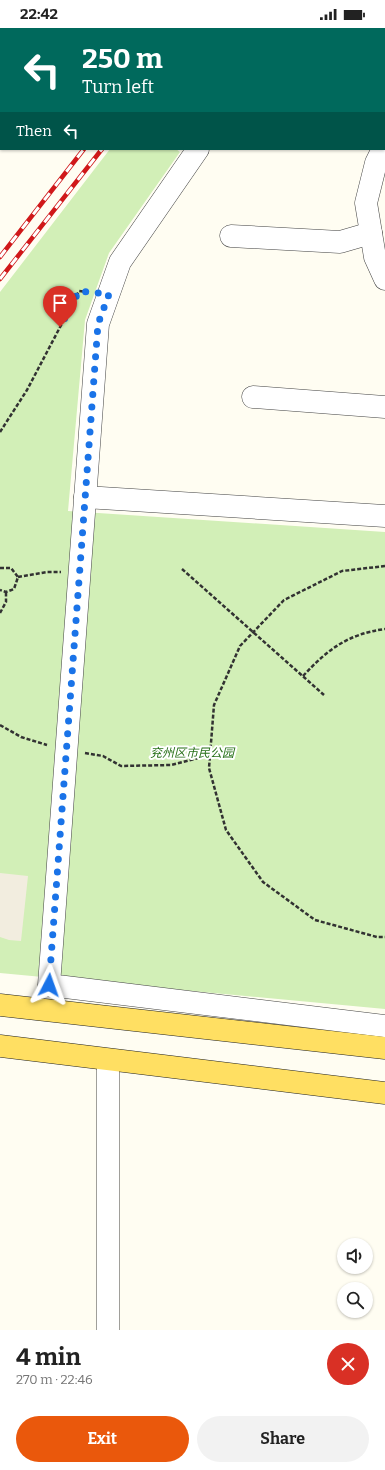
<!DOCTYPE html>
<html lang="en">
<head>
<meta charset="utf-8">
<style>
  body { margin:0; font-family:Bitter,"Noto Sans SC",serif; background:#f2f2f2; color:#222; height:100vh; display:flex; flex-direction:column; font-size:15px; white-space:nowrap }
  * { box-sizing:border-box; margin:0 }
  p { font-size:13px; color:#767676 }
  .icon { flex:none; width:22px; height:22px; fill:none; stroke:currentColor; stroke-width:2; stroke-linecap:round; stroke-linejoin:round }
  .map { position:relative; height:1302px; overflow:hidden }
  .panel { display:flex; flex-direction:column; background:#fff; flex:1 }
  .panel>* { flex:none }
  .guide { position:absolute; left:0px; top:0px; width:385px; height:122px; box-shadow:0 1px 3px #0004; background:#00695c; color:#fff; overflow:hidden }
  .buttons { position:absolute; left:337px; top:1210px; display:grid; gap:8px }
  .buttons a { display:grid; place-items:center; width:36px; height:36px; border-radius:50%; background:#fff; box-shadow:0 1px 3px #0004; font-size:20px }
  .pin { position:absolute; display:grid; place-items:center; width:34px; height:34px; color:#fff; margin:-41px -17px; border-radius:50% 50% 50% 0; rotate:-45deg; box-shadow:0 0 4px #0007 }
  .pin .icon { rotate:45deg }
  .me { position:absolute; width:44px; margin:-22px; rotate:4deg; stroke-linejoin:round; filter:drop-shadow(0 0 3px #0008) }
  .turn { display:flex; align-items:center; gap:14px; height:84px; padding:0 16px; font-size:18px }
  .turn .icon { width:52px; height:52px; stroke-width:2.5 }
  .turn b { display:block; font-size:28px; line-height:34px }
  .then { display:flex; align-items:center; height:38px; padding:0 16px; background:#0003; gap:8px; font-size:15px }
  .round { display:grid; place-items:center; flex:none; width:42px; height:42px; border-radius:21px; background:#f2f2f2 }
  .headline { display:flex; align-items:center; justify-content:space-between; height:68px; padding:0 16px }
  h1 { font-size:24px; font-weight:700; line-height:30px }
  .primary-button { display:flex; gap:8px; margin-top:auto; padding:8px 16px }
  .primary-button a { flex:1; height:46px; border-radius:24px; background:#ea580c; color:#fff; font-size:16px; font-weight:700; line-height:46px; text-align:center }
  .primary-button a+a { background:#f2f2f2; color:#222 }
  .status { display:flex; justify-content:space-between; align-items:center; height:28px; padding:0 20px; background:#fff; direction:ltr }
  .status svg { height:11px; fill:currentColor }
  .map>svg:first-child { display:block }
  .green { fill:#d2efb7 }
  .plaza { fill:#f2eddf }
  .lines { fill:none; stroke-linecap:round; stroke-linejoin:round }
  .minor-casing { stroke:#434343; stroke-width:23 }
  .major-casing { stroke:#212121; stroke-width:23 }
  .path { stroke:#323232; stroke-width:2.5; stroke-dasharray:4 2; stroke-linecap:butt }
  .minor { stroke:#fff; stroke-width:22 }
  .major { stroke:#ffdf62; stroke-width:22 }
  .rail-casing { stroke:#d0181a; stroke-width:4.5 }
  .rail { stroke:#fff; stroke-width:3; stroke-dasharray:9; stroke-linecap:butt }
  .route { stroke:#1a73e8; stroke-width:7; stroke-dasharray:0 12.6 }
  .labels { text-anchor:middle; stroke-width:4; stroke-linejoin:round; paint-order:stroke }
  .park-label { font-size:12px; font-style:italic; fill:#277018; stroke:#fff }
</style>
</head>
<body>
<div class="status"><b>22:42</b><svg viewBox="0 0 49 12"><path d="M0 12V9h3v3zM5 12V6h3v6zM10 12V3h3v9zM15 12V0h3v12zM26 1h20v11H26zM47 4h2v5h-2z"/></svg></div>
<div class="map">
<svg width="385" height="1302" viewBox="0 0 385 1302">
  <rect width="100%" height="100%" fill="#fffdf2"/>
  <g class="green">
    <polygon points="0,37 1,119 0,120"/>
    <polygon points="110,121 176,121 180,124 109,225 85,292 68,483 385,504 385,981 0,945 0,264"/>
  </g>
  <polygon class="plaza" points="0,845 28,848 21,913 9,912 0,909"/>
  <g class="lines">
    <defs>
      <g id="minor">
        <polyline points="281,1 282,0"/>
        <polyline points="0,12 1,12"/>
        <polyline points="384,44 385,44"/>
        <polyline points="198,121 120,234 98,296 49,957 385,998"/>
        <polyline points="383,121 376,135 366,175 375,229 385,251"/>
        <polyline points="231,208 340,214 371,205"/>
        <polyline points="253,369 385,379"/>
        <polyline points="85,469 385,488"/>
        <polyline points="108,1032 108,1302"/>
      </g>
      <g id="major">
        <polyline points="0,977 385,1020"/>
        <polyline points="0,1018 385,1065"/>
      </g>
    </defs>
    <use href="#minor" class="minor-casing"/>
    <use href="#major" class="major-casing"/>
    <g class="path">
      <polyline points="0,404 27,362 79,263 89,264"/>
      <polyline points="385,538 342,543 284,572 240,618 214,677 209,740 226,802 263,854 315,892 377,909 385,909"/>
      <polyline points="0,540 11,540 18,549 14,561 6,564 0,562"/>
      <polyline points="182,541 324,667"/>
      <polyline points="18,549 47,544 61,544"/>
      <polyline points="0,585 6,574 6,564"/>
      <path d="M 303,648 C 328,621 348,606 385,601"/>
      <polyline points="0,697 21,709 47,717"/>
      <polyline points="85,725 103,728 121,738 171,737 210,727"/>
    </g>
    <use href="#minor" class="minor"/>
    <use href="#major" class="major"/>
    <defs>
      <g id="rail">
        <polyline points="178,1 179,0"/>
        <polyline points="195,1 196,0"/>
        <polyline points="0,229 84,121"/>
        <polyline points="0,251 102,121"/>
      </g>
    </defs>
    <use href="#rail" class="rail-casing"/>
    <use href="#rail" class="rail"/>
  </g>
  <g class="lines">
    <polyline class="route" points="49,957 98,296 109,266 79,263 60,299"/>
  </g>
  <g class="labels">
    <g class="park-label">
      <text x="192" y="729">兖州区市民公园</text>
    </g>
  </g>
</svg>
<div class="buttons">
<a><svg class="icon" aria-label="sound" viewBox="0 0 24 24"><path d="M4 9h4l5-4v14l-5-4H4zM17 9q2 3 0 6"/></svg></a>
<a><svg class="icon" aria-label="search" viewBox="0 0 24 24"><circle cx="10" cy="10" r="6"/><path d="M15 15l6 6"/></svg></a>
</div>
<div class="pin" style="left:60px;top:299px;background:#d93025"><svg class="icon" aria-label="arrive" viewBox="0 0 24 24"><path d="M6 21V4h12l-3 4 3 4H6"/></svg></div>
<svg class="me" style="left:49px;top:957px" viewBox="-20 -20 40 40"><path d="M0-17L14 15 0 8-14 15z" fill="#1a73e8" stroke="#fff" stroke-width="4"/></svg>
<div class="guide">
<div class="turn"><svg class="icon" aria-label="left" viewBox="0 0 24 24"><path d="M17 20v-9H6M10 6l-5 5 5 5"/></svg><div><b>250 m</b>Turn left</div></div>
<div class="then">Then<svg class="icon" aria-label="left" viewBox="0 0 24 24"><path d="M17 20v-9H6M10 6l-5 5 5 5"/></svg></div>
</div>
</div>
<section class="panel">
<div class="headline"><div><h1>4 min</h1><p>270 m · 22:46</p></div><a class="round" style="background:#d93025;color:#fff"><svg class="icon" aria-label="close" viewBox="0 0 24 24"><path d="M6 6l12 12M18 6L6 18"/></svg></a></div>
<div class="primary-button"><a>Exit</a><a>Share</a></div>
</section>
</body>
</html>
